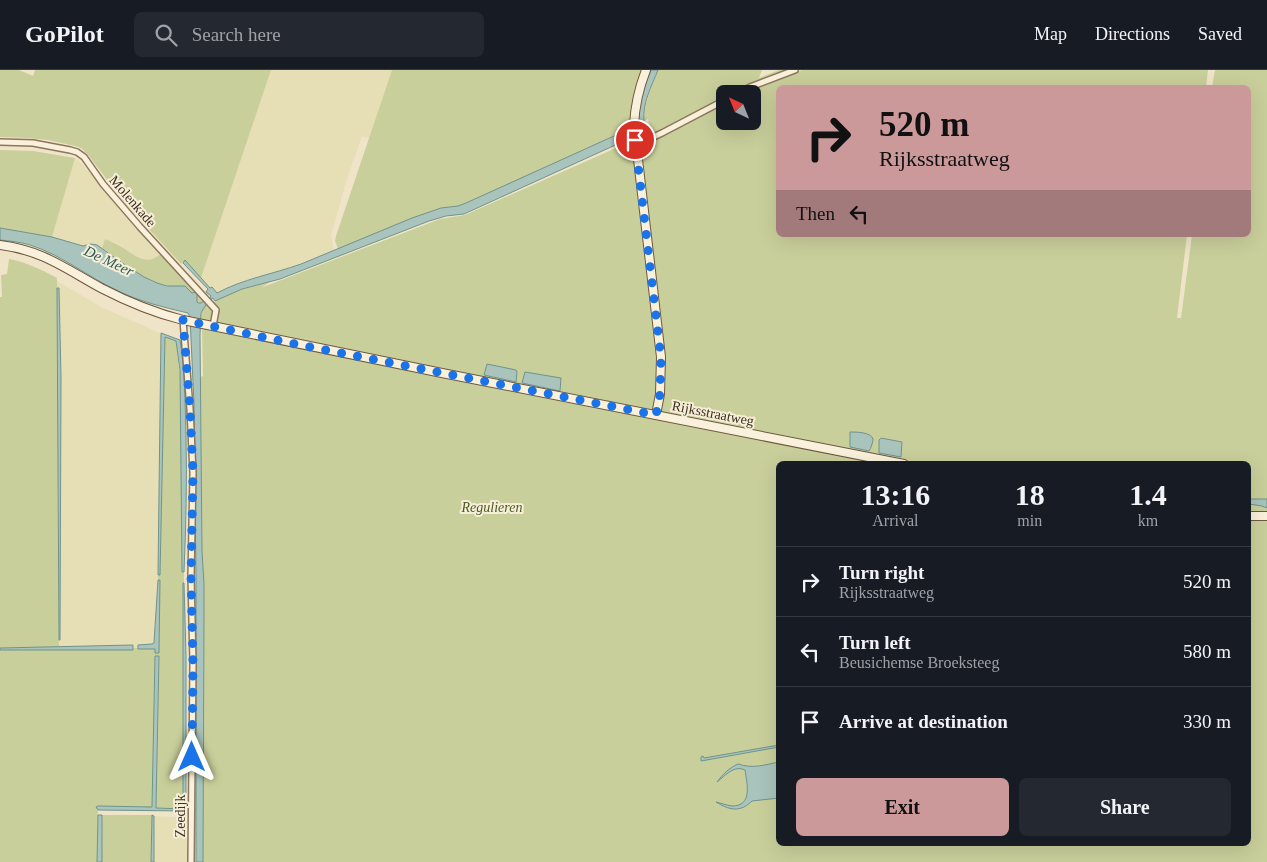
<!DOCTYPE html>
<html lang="en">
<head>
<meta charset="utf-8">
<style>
  body { margin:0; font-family:"Times New Roman",serif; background:#242831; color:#f1f3f6; height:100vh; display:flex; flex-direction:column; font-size:19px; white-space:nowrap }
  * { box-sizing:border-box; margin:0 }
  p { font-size:16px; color:#9ea1a6 }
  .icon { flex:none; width:28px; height:28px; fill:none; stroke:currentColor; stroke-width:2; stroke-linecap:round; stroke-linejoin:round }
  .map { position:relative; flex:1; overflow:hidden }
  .panel { position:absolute; left:776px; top:391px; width:475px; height:385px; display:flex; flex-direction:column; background:#171b24; border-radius:8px; box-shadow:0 5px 20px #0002 }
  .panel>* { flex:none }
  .banner { position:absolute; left:776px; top:15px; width:475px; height:152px; border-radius:8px; box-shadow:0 5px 20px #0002; background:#cc999b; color:#111; overflow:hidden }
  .needle { width:32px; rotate:317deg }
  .buttons { position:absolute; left:716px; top:15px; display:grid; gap:10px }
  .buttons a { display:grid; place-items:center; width:45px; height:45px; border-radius:8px; background:#171b24; box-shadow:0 5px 20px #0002; font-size:25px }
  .pin { position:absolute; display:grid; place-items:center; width:42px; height:42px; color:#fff; margin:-21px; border:2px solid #fff; border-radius:50%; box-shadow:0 1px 5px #0007 }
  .me { position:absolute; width:55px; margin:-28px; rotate:0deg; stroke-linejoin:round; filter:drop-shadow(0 0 4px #0008) }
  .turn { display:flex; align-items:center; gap:18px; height:105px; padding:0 20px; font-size:22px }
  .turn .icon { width:65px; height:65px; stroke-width:2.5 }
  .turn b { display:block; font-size:35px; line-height:42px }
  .then { display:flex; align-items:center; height:48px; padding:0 20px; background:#0003; gap:10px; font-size:19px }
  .eta { display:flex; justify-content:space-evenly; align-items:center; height:85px; text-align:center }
  .eta b { font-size:30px; font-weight:700; line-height:35px }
  .action { display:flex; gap:10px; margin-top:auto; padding:10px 20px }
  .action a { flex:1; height:58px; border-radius:8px; background:#cc999b; color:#111; font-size:20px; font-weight:700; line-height:58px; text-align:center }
  .action a+a { background:#242831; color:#f1f3f6 }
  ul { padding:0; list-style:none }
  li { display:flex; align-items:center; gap:15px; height:70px; padding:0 20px; border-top:1px solid #363941 }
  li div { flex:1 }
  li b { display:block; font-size:19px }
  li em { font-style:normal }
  header { display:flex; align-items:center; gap:30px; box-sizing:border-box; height:70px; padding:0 25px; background:#171b24; border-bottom:1px solid #363941 }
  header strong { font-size:24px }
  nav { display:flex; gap:28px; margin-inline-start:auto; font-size:18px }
  .search { width:350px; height:45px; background:#242831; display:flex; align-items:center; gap:12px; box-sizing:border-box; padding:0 18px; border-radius:8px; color:#9ea1a6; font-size:19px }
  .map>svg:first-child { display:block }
  .farmland { fill:#e6deb5 }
  .green { fill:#c9cf9b; fill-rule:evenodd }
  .water { fill:#a9c4bc; stroke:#6f938a }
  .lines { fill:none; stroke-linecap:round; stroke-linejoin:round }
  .street-casing { stroke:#8d765c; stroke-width:8 }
  .secondary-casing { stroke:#6f573f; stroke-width:10 }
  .street { stroke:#faf1dc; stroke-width:5 }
  .secondary { stroke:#faf1dc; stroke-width:8 }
  .route { stroke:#1a73e8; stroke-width:9; stroke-dasharray:0 16.2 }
  .labels { text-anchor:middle; stroke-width:4; stroke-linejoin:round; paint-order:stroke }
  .street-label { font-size:14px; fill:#3d2e20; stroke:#f7eed8 }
  .park-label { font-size:14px; font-style:italic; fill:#4d5a26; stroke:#f7eed8 }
  .water-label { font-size:15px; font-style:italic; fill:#2f5d5a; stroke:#f7eed8 }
</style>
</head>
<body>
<header>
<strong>GoPilot</strong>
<div class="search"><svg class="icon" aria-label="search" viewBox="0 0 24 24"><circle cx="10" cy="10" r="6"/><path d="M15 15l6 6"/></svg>Search here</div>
<nav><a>Map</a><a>Directions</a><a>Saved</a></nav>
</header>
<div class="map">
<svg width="1267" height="792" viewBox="0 0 1267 792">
  <rect width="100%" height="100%" fill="#f0e4c8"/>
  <g class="farmland">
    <polygon points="271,0 392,0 369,68 362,66 346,112 331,166 334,180 283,200 243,211 217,223 213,217 210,218 201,208"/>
    <polygon points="75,88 81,93 126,146 161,184 157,188 151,190 141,190 118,174 105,169 102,178 97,175 91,174 83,176 52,167"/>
    <polygon points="57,211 101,237 162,264 158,505 154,573 152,574 138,575 138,578 133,578 132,575 59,577 60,564 61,308 59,218 57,218"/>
    <polygon points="154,746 187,748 188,792 154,792"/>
  </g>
  <g class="green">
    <polygon points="0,0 19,0 33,6 35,0 271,0 201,208 185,190 181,194 124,132 89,86 81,78 75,76 48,70 27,68 0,67"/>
    <path d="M 392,0 L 643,0 C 636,20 630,38 629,59 C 575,83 522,112 466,133 C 454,138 442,138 430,142 C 398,153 368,167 338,179 L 335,171 L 336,166 Z"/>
    <path d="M 658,0 L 762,0 L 759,8 L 779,0 L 795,0 L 737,24 L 725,24 L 725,29 L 652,64 L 648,49 L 644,51 C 644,33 652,17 658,0 Z"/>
    <path d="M 802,0 L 1208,0 L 1206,18 L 779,18 L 779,165 L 1187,165 L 1177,248 L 1181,248 L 1192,165 L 1249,165 L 1249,18 L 1212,17 L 1215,0 L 1267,0 L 1267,792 L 203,792 L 204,549 L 204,514 L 202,481 L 200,307 L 203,306 L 202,259 L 203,250 L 201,250 C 201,243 203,238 207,233 L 209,236 L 215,233 L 215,231 L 242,219 L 270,212 L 262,217 L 271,214 L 440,149 L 465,145 L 616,78 L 631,80 L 725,33 L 725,51 L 752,51 L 752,24 L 743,24 ZM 779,394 L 1249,394 L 1249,774 L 779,774 Z"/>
    <polygon points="0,80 33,81 75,88 52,167 0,158"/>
    <path d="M 105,169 C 110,171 115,173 120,176 C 135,185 145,197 161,184 L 193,220 L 205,230 L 201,234 L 198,233 L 197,232 L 195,222 L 192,223 L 173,217 L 157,213 L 144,207 L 102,178 Z"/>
    <path d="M 9,189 C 26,192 42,200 57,208 L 59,577 L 0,578 L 0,227 L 2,227 L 1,205 L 7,204 Z"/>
    <polygon points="165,267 176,271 181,316 182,502 184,502 184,513 183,513 183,720 184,739 156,738 159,586 156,586 152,738 98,736 97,737 98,740 97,792 0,792 0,580 132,580 133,578 138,578 138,579 155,579 159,582 160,511 158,510 158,505 160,505"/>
    <polygon points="102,745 152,745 151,792 102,792"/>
  </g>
  <g class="water">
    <path d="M 651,0 L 658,0 C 652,15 642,34 644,51 C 644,56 646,62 647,67 L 639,71 L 637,66 L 622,72 L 464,144 L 446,146 L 429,151 L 280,209 L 242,219 L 215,231 L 213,228 L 210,230 L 209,229 L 211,226 L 206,222 L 208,219 L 183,193 L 185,190 L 210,218 L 212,217 L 217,223 C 243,209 273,204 301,194 L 412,148 L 441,138 L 458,136 L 466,133 L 636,56 L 641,25 Z"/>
    <path d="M 0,158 L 52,167 L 83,176 L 91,174 L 97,175 L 121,192 L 144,207 L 157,213 L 167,216 L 185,216 L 192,223 L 195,222 L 197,224 L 197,232 L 198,233 L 201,233 L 205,230 L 207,233 L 201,243 L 200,265 L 202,481 L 204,514 L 204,549 L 203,792 L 196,792 L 196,508 L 194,334 L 190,247 L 188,243 C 163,237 141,232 118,221 C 88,207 62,185 30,175 C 20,172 10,171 0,170 Z"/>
    <polygon points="57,218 59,218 61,308 60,570 59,570"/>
    <path d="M 161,263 L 180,270 C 185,301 185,333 186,365 C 187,411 186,456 184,502 L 182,502 L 180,300 L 176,271 L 165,267 L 160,505 L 158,505 Z"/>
    <polygon points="487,294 516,300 517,302 516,312 484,305"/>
    <polygon points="525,302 561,308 560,321 522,313"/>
    <path d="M 850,362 C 856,362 871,362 873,369 C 873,372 871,378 869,381 L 850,377 Z"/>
    <polygon points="881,368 902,372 901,387 879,383 879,370"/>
    <polygon points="1249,429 1267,429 1267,438 1262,436 1249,434"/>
    <polygon points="158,510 160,510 159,583 155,583 155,579 138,579 138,575 152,574 154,573"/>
    <polygon points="183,513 184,513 186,585 186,741 98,740 96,737 98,736 152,737 155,586 159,586 156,738 184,739 183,720"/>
    <polygon points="133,575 133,580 0,580 0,578"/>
    <polygon points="779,675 779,677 701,691 701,687 703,686 704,688"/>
    <path d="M 779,692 L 779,728 L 752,731 C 740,743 729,740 716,732 C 720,733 726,735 732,736 C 753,736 747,714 745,700 C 734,695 726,705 717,712 C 723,704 729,698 738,694 C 753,699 764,695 779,692 Z"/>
    <polygon points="98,745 102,745 102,792 97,792"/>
    <polygon points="152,745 154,746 154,792 151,792"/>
  </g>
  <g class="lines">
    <defs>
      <g id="street">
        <polyline points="736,24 750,17 795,0"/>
        <polyline points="0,72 33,73 70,80 77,82 84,87 103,114 140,157 216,240 213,256"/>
        <polyline points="636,75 662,63 725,30"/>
        <polyline points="183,250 190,339 193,403 191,507 193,594 191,792"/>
      </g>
      <g id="secondary">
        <path d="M 646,0 C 639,18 635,35 634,55 L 661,287 L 660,324 L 656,345"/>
        <path d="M 0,175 C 42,180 66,199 101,218 C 128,232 155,243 183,250 L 442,303 L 904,394"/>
        <polyline points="1249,446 1267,446"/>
      </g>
    </defs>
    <use href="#street" class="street-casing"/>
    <use href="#secondary" class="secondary-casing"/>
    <use href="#street" class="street"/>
    <use href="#secondary" class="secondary"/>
  </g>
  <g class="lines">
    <polyline class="route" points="192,687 193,594 191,507 193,403 190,339 183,250 295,274 656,345 660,324 661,288 635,70"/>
  </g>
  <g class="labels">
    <g class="street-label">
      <text transform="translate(133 131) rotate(49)" y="5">Molenkade</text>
      <text transform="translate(713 343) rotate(11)" y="5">Rijksstraatweg</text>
      <text transform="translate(180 746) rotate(-90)" y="5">Zeedijk</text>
    </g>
    <g class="park-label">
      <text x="492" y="442">Regulieren</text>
    </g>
    <g class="water-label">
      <text transform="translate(109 191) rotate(25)" y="5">De Meer</text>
    </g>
  </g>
</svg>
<div class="buttons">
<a><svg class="needle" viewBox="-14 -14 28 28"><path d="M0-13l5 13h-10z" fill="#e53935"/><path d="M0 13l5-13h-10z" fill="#9ea1a6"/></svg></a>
</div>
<div class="pin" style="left:635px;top:70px;background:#d93025"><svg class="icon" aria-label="arrive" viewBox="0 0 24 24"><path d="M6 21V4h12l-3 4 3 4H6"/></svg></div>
<svg class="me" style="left:192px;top:687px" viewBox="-20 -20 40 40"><path d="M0-17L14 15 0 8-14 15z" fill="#1a73e8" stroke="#fff" stroke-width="4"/></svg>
<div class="banner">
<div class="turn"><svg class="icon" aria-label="right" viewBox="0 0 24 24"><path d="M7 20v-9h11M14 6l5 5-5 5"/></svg><div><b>520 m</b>Rijksstraatweg</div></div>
<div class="then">Then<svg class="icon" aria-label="left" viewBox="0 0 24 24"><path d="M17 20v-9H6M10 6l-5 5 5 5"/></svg></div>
</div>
<section class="panel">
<div class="eta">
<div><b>13:16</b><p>Arrival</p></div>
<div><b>18</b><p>min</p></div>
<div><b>1.4</b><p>km</p></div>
</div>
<ul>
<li><svg class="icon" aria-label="right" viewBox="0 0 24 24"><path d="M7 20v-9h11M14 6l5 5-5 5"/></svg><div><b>Turn right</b><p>Rijksstraatweg</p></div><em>520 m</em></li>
<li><svg class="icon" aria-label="left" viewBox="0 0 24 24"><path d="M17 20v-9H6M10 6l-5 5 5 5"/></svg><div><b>Turn left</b><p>Beusichemse Broeksteeg</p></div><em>580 m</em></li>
<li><svg class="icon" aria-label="arrive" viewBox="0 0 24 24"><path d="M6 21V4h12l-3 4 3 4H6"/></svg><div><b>Arrive at destination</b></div><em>330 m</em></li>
</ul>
<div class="action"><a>Exit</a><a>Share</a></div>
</section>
</div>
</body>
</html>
